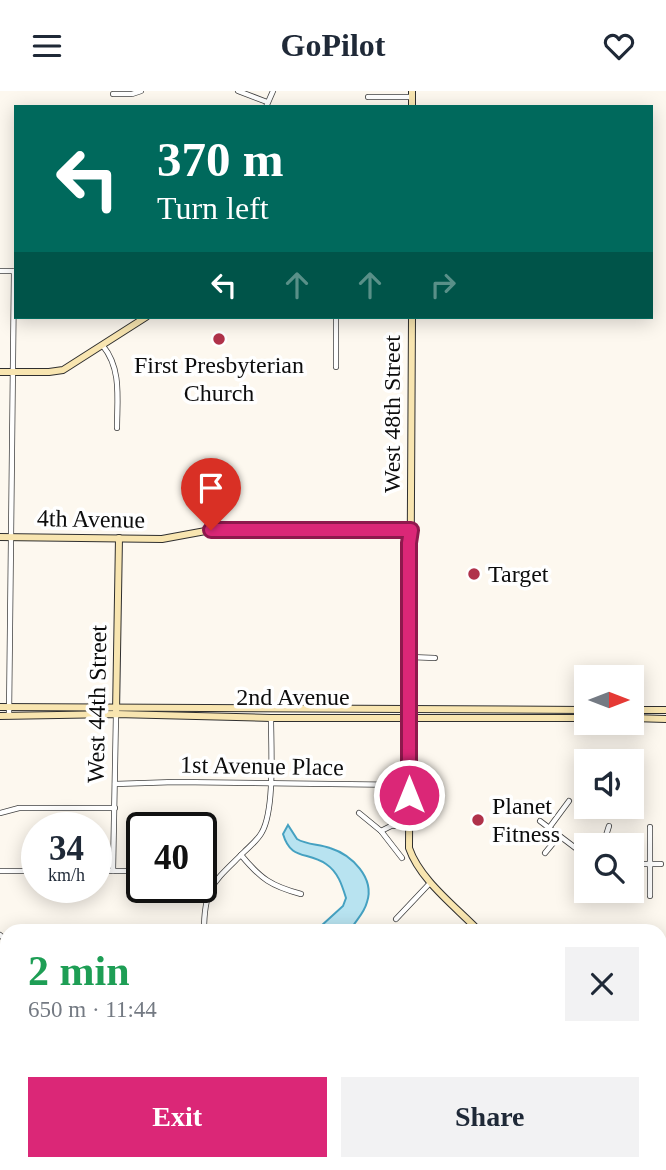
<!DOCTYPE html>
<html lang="en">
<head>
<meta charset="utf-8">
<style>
  body { margin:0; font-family:Georgia,serif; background:#f2f2f3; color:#1f2937; height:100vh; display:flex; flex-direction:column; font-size:26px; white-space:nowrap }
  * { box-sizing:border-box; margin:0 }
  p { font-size:23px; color:#747a83 }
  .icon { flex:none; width:38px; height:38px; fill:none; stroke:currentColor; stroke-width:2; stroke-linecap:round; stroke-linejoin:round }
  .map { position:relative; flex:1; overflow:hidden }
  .details { position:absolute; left:0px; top:833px; width:667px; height:247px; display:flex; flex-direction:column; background:#fff; border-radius:21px 21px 0 0; box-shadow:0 4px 18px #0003 }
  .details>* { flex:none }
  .top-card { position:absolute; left:14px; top:14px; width:639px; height:214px; border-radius:0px; box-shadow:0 4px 18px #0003; background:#00695c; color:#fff; overflow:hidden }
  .needle { width:46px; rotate:90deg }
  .tools { position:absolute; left:574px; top:574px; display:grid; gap:14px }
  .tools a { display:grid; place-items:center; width:70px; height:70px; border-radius:0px; background:#fff; box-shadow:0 4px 18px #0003; font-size:35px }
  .speed { position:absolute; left:21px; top:721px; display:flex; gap:14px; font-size:35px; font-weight:700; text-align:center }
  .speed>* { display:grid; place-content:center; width:91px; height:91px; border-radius:50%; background:#fff; box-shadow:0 4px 18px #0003; line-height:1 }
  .speed small { font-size:18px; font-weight:400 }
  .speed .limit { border:4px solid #111; border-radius:10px; background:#fff; color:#111 }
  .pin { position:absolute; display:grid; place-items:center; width:60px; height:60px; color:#fff; margin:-72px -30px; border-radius:50% 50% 50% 0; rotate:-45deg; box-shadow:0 0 7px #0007 }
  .pin .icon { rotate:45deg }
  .me { position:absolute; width:77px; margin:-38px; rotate:0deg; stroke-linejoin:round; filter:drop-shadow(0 0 5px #0008) }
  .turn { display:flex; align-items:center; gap:24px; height:147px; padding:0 28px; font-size:32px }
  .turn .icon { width:91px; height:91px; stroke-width:2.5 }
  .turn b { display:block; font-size:49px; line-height:60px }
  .lanes { display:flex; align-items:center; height:66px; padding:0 28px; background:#0003; justify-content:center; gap:35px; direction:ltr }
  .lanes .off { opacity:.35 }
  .round { display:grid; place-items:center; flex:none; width:74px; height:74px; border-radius:0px; background:#f2f2f3 }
  .summary { display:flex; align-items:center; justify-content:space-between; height:119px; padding:0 28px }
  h1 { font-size:42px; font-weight:700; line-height:52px; color:#1e9e55 }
  .button { display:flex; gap:14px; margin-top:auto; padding:14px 28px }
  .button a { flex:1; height:80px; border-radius:0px; background:#db2777; color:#fff; font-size:28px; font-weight:700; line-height:80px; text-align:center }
  .button a+a { background:#f2f2f3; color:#1f2937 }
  header { display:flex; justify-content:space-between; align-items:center; height:91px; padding:0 28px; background:#fff; font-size:32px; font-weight:700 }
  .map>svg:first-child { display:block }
  .water { fill:#b8e3f0; stroke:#45a1c1; stroke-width:2 }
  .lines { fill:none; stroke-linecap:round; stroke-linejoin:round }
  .street-casing { stroke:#404040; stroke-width:6 }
  .secondary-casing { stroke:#2f2f2f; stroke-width:8 }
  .street { stroke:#fff; stroke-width:4.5 }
  .secondary { stroke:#f8e5b0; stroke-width:6 }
  .route-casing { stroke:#8e194d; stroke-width:18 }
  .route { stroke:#db2777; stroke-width:12 }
  .poi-dot { fill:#b0324a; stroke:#fff; stroke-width:2.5 }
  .labels { text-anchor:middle; stroke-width:7; stroke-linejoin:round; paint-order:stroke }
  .poi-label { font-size:24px; fill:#0d0d0d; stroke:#fff; text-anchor:start }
  .street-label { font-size:24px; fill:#0d0d0d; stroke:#fff }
</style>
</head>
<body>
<header><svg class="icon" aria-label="menu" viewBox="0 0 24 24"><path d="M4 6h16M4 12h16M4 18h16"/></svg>GoPilot<svg class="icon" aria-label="heart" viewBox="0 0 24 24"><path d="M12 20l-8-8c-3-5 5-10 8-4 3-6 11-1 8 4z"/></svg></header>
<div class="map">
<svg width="666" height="1079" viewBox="0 0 666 1079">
  <rect width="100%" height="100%" fill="#fdf8ef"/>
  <g class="water">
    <path d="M 288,734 L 297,748 C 307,754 319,753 330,757 C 352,764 375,787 367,811 C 364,823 355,830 350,840 L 302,840 L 303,838 L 321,835 L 343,815 L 346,807 C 342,794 338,781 326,773 C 307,760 291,770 283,743 Z"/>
    <polygon points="660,1070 666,1076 666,1079 618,1079 612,1073 660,1073"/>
  </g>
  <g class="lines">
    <defs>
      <g id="street">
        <polyline points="238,0 267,11"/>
        <polyline points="113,3 132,3 141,0"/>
        <polyline points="368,6 412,6"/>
        <polyline points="266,16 273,0"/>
        <polyline points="0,180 16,180"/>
        <path d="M 103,255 C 122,278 117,309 117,337"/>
        <polyline points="336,276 336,226"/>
        <polyline points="264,439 411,439"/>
        <polyline points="410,566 435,567"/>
        <polyline points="9,625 14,180"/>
        <polyline points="115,693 175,691 408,694"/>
        <polyline points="0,722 19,717 115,717"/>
        <polyline points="359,722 381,740 402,767"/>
        <polyline points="540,730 586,765"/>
        <polyline points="650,736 650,805"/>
        <polyline points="549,737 569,710"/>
        <polyline points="381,740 391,735 409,734"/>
        <polyline points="603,754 609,735"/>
        <polyline points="545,762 559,745"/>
        <path d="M 241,764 C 261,788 271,795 301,803"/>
        <polyline points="632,773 661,773"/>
        <polyline points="0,780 37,780"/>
        <polyline points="96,780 142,780"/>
        <polyline points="113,780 116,623"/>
        <polyline points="201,788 212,794"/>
        <polyline points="396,828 430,792"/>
        <path d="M 204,840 C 204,795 214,791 244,761 C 250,755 258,749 262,741 C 275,718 271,654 271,627"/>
        <polyline points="0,844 7,850"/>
        <polyline points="0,923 7,923"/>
        <polyline points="660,936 666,935"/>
        <polyline points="0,996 7,994"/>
        <polyline points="660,1017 666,1023"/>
        <polyline points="0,1068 7,1068"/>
        <polyline points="119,1073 119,1079"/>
        <polyline points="228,1073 232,1079"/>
        <polyline points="452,1073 452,1079"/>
        <polyline points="563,1073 569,1079"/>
        <polyline points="133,1079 133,1073"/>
        <polyline points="238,1079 248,1073"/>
        <polyline points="345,1079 352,1073"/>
        <polyline points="389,1079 390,1073"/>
      </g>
      <g id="secondary">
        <polyline points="412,16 412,0"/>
        <path d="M 412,226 L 409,757 C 420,789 455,815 479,840"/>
        <polyline points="0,281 49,281 63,279 146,226"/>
        <polyline points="0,446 162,448 211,439 264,439"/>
        <polyline points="0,616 586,619"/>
        <polyline points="632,619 666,619"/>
        <polyline points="116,621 119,447"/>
        <polyline points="0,625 116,623 271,627 586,627"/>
        <polyline points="632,627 666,628"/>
        <polyline points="520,1079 520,1073"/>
      </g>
    </defs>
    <use href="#street" class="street-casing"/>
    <use href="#secondary" class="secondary-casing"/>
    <use href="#street" class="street"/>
    <use href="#secondary" class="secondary"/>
  </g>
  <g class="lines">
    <defs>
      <polyline id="route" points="211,439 411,439 409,452 409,704"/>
    </defs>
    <use href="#route" class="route-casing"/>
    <use href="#route" class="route"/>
  </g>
  <g class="poi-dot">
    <circle cx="219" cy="248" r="7"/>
    <circle cx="474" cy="483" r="7"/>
    <circle cx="478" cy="729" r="7"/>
  </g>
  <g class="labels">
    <g class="poi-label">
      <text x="219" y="282" text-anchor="middle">First Presbyterian<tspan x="219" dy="28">Church</tspan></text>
      <text x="488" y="491">Target</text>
      <text x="492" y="723">Planet<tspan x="492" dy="28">Fitness</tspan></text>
    </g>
    <g class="street-label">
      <text transform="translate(392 323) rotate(-90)" y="8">West 48th Street</text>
      <text transform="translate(91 428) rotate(1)" y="8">4th Avenue</text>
      <text x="293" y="614">2nd Avenue</text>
      <text transform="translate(97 613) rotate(-89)" y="8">West 44th Street</text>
      <text transform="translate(262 675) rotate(1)" y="8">1st Avenue Place</text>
    </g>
  </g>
</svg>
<div class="tools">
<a><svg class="needle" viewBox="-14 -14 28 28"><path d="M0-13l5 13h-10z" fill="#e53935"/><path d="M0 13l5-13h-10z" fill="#747a83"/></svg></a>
<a><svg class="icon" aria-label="sound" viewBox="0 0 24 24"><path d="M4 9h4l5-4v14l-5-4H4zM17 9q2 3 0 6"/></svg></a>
<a><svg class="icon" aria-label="search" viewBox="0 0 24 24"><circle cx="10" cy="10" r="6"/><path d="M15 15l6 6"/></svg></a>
</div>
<div class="speed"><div>34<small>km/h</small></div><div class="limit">40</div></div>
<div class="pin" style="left:211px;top:439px;background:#d93025"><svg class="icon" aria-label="arrive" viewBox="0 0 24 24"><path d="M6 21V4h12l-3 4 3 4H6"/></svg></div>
<svg class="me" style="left:409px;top:704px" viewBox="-20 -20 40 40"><circle r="17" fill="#db2777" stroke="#fff" stroke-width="3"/><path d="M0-11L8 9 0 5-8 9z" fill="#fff"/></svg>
<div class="top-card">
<div class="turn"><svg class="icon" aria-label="left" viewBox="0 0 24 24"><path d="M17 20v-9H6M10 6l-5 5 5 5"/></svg><div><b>370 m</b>Turn left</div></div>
<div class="lanes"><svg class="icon" aria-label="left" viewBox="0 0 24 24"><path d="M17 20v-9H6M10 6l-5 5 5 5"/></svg><svg class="icon off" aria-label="ahead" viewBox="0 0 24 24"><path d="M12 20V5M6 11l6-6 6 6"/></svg><svg class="icon off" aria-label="ahead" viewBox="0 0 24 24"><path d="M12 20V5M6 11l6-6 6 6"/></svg><svg class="icon off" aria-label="right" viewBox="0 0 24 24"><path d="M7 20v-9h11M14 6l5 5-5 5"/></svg></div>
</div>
<section class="details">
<div class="summary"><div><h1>2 min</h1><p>650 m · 11:44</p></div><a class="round"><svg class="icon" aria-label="close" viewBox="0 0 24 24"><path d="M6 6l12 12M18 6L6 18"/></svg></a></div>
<div class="button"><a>Exit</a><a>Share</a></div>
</section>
</div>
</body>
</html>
